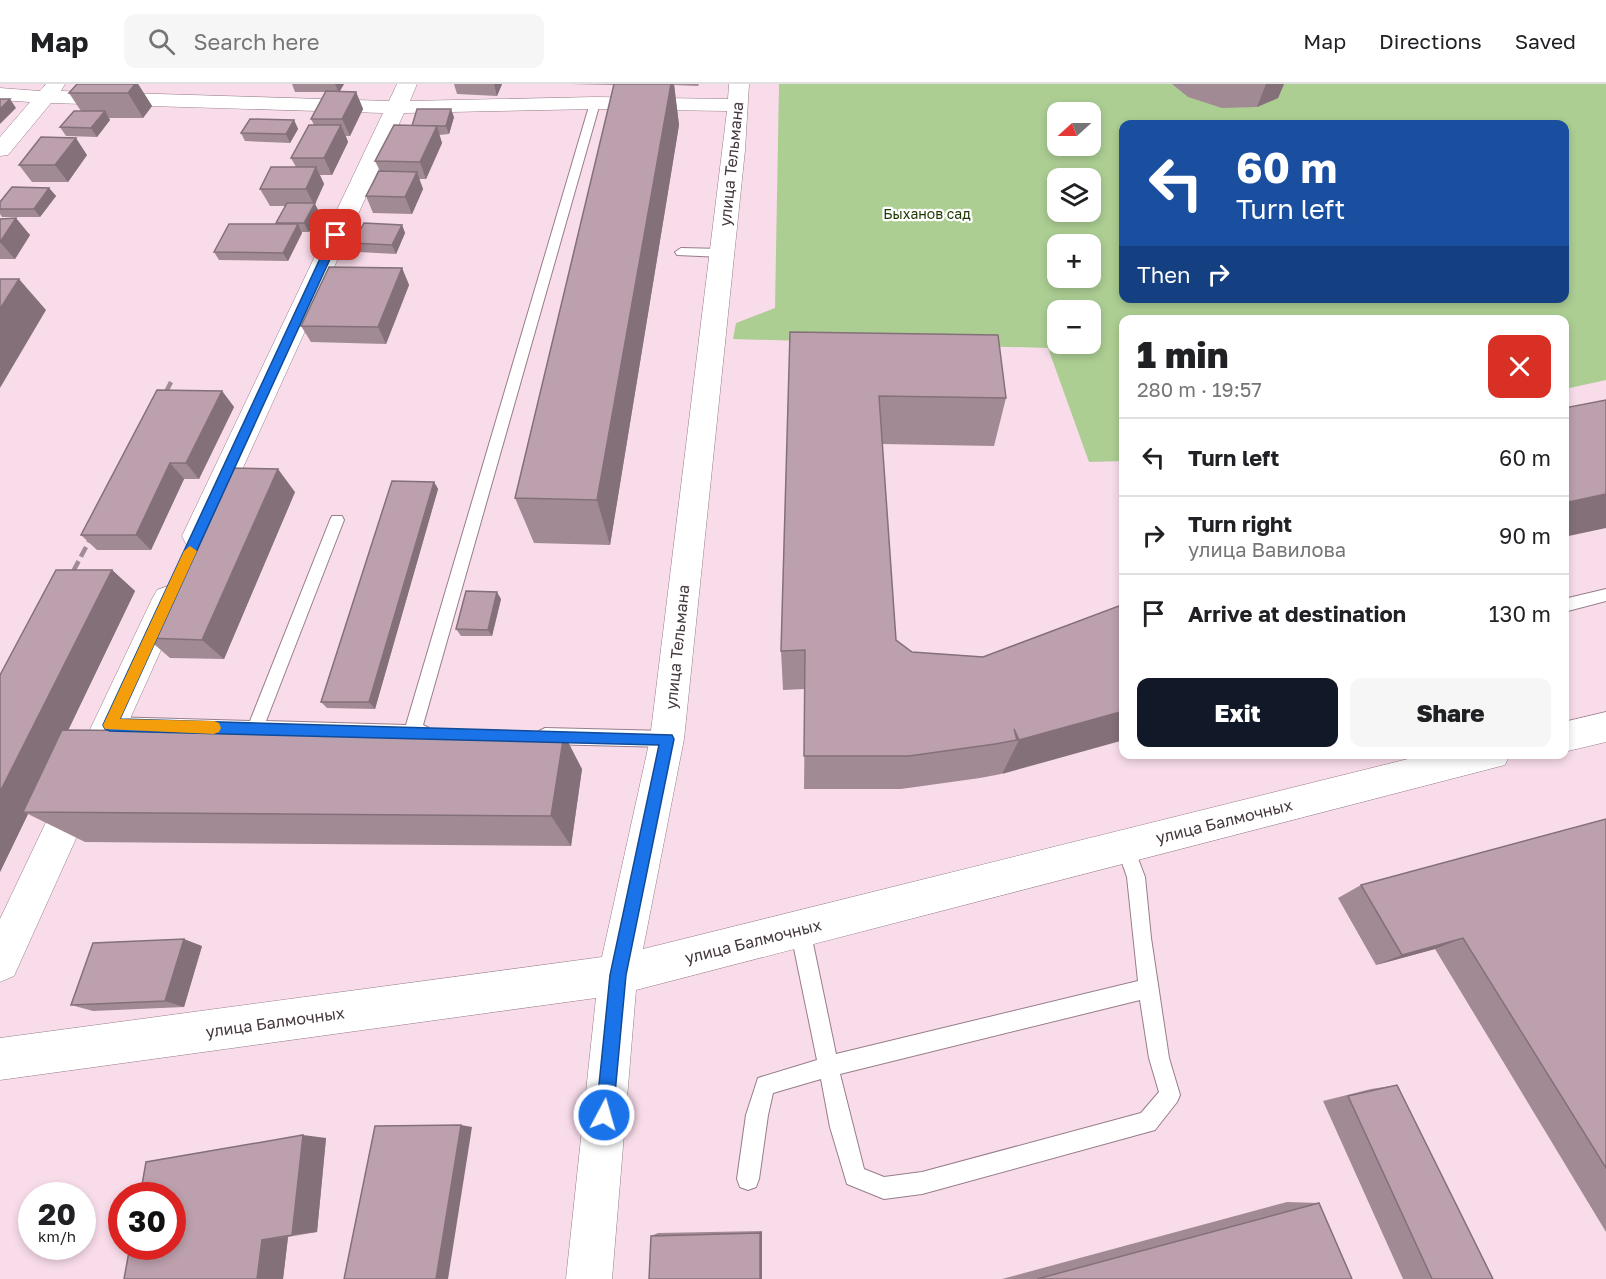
<!DOCTYPE html>
<html lang="en">
<head>
<meta charset="utf-8">
<style>
  body { margin:0; font-family:"Golos Text",sans-serif; background:#f6f6f6; color:#202124; height:100vh; display:flex; flex-direction:column; font-size:22px; white-space:nowrap }
  * { box-sizing:border-box; margin:0 }
  p { font-size:20px; color:#757577 }
  .icon { flex:none; width:33px; height:33px; fill:none; stroke:currentColor; stroke-width:2; stroke-linecap:round; stroke-linejoin:round }
  .map { position:relative; flex:1; overflow:hidden }
  .details { position:absolute; left:1119px; top:231px; width:450px; height:444px; display:flex; flex-direction:column; background:#fff; border-radius:12px; box-shadow:0 3px 9px #0003 }
  .details>* { flex:none }
  .banner { position:absolute; left:1119px; top:36px; width:450px; height:183px; border-radius:12px; box-shadow:0 3px 9px #0003; background:#1a4fa0; color:#fff; overflow:hidden }
  .needle { width:39px; rotate:249deg }
  .buttons { position:absolute; left:1047px; top:18px; display:grid; gap:12px }
  .buttons a { display:grid; place-items:center; width:54px; height:54px; border-radius:12px; background:#fff; box-shadow:0 3px 9px #0003; font-size:30px }
  .speed { position:absolute; left:18px; top:1098px; display:flex; gap:12px; font-size:30px; font-weight:700; text-align:center }
  .speed>* { display:grid; place-content:center; width:78px; height:78px; border-radius:50%; background:#fff; box-shadow:0 3px 9px #0003; line-height:1 }
  .speed small { font-size:15px; font-weight:400 }
  .speed .limit { border:9px solid #d22; background:#fff; color:#111 }
  .pin { position:absolute; display:grid; place-items:center; width:51px; height:51px; color:#fff; margin:-26px; border-radius:12px; box-shadow:0 3px 9px #0006 }
  .me { position:absolute; width:66px; margin:-33px; rotate:6deg; stroke-linejoin:round; filter:drop-shadow(0 0 4px #0008) }
  .turn { display:flex; align-items:center; gap:21px; height:126px; padding:0 18px; font-size:27px }
  .turn .icon { width:78px; height:78px; stroke-width:2.5 }
  .turn b { display:block; font-size:42px; line-height:51px }
  .then { display:flex; align-items:center; height:57px; padding:0 18px; background:#0003; gap:12px; font-size:22px }
  .round { display:grid; place-items:center; flex:none; width:63px; height:63px; border-radius:12px; background:#f6f6f6 }
  .headline { display:flex; align-items:center; justify-content:space-between; height:102px; padding:0 18px }
  h1 { font-size:36px; font-weight:800; line-height:45px }
  .action { display:flex; gap:12px; margin-top:auto; padding:12px 18px }
  .action a { flex:1; height:69px; border-radius:12px; background:#111827; color:#fff; font-size:24px; font-weight:800; line-height:69px; text-align:center }
  .action a+a { background:#f6f6f6; color:#202124 }
  ul { padding:0; list-style:none }
  li { display:flex; align-items:center; gap:18px; height:78px; padding:0 18px; border-top:2px solid #e0e0e0 }
  li div { flex:1 }
  li b { display:block; font-size:22px }
  li em { font-style:normal }
  header { display:flex; align-items:center; gap:36px; box-sizing:border-box; height:84px; padding:0 30px; background:#fff; border-bottom:2px solid #e0e0e0 }
  header strong { font-size:28px }
  nav { display:flex; gap:33px; margin-inline-start:auto; font-size:21px }
  .search { width:420px; height:54px; background:#f6f6f6; display:flex; align-items:center; gap:15px; box-sizing:border-box; padding:0 21px; border-radius:12px; color:#757577; font-size:22px }
  .map>svg:first-child { display:block }
  .green { fill:#acce93; fill-rule:evenodd }
  .lines { fill:none; stroke-linecap:round; stroke-linejoin:round }
  .service-casing { stroke:#977d8a; stroke-width:2 }
  .minor-casing { stroke:#977d8a; stroke-width:1 }
  .service { fill:#fff; fill-rule:evenodd }
  .minor { fill:#fff; fill-rule:evenodd }
  .rail { stroke:#a18c96; stroke-width:4.5; stroke-dasharray:11 5; stroke-linecap:butt }
  .wall { fill:#a28a95 }
  .shaded-wall { fill:#847079 }
  .building { fill:#bca0ad; stroke:#847079; stroke-width:1.5 }
  .route { fill:#1a73e8; stroke:#114b97; stroke-width:1.5 }
  .slow { fill:#f59e0b }
  .labels { text-anchor:middle; stroke-width:4.5; stroke-linejoin:round; paint-order:stroke }
  .far-park-label { font-size:14px; fill:#1d3701; stroke:#fff }
  .street-label { font-size:16px; fill:#44383e; stroke:#fff }
</style>
</head>
<body>
<header>
<strong>Map</strong>
<div class="search"><svg class="icon" aria-label="search" viewBox="0 0 24 24"><circle cx="10" cy="10" r="6"/><path d="M15 15l6 6"/></svg>Search here</div>
<nav><a>Map</a><a>Directions</a><a>Saved</a></nav>
</header>
<div class="map">
<svg width="1606" height="1195" viewBox="0 0 1606 1195">
  <rect width="100%" height="100%" fill="#f9dcea"/>
  <path class="green" d="M 779,0 L 1606,0 L 1606,296 L 1565,305 L 1564,236 L 1124,236 L 1123,377 L 1089,378 L 1048,264 L 733,255 L 736,239 L 775,224 ZM 1058,28 L 1090,28 L 1090,62 L 1058,62 ZM 1124,40 L 1564,40 L 1564,214 L 1124,214 ZM 1058,94 L 1090,94 L 1090,128 L 1058,128 ZM 1058,160 L 1090,160 L 1090,194 L 1058,194 ZM 1058,226 L 1090,226 L 1090,260 L 1058,260 Z"/>
  <g class="lines">
    <defs>
      <g id="service">
        <polygon points="595,16 600,19 423,641 429,644 432,649 429,654 412,657 110,649 104,646 102,641 104,636 110,633 250,637 330,436 332,432 342,432 344,436 266,637 406,641 590,19"/>
        <polygon points="681,164 722,165 728,169 722,173 677,171 675,168"/>
        <polygon points="1606,505 1606,517 1564,528 1564,515"/>
        <polygon points="545,644 667,647 673,650 676,655 673,660 667,663 545,660 539,657 536,652 539,647"/>
        <path d="M 1125,753 L 1131,756 L 1145,793 L 1151,854 L 1169,974 L 1180,1011 L 1177,1018 L 1155,1046 L 922,1110 L 884,1115 L 847,1100 L 830,1043 L 821,995 L 773,1009 L 768,1031 L 759,1095 L 756,1103 L 748,1106 L 740,1103 L 737,1095 L 746,1031 L 758,994 L 817,976 L 790,845 L 793,838 L 800,835 L 807,838 L 810,845 L 836,970 L 1138,897 L 1127,793 L 1116,762 L 1119,756 ZM 1140,916 L 1149,974 L 1159,1008 L 1141,1029 L 922,1088 L 884,1093 L 864,1085 L 840,990 Z"/>
      </g>
      <g id="minor">
        <polygon points="46,0 65,0 61,7 389,17 397,0 417,0 410,17 595,13 728,15 729,0 749,0 745,66 684,655 643,865 1428,670 1510,670 1505,681 636,906 612,1195 566,1195 596,914 0,996 0,954 602,873 650,655 727,27 595,25 404,29 212,452 208,460 197,464 186,460 182,452 383,29 51,19 8,71 0,72 0,53 30,18 0,16 0,4 40,7"/>
        <polygon points="168,502 179,506 184,515 14,892 0,898 0,835 152,515 157,506"/>
        <polygon points="1606,628 1606,658 1564,668 1564,638"/>
      </g>
    </defs>
    <use href="#service" class="service-casing"/>
    <use href="#minor" class="minor-casing"/>
    <use href="#service" class="service"/>
    <use href="#minor" class="minor"/>
    <g class="rail">
      <polyline points="159,322 171,298"/>
      <polyline points="66,501 97,442"/>
    </g>
  </g>
  <g class="wall">
    <polygon points="77,0 138,0 152,22 143,34 109,34 110,36 97,53 66,52 60,43 81,27 69,9"/>
    <polygon points="292,0 344,0 339,7 356,8 363,25 350,52 346,52 348,58 332,91 320,91 324,100 315,120 319,128 309,148 302,148 302,149 288,177 219,176 214,168 277,140 276,139 285,122 270,122 260,105 296,83 291,74 314,41 311,35 326,8 295,8"/>
    <polygon points="454,0 502,0 497,12 457,10"/>
    <polygon points="570,0 699,0 698,2 674,1 679,41 610,461 534,459 515,414 614,1"/>
    <polygon points="1172,0 1284,0 1278,14 1257,23 1222,24 1188,13"/>
    <polygon points="454,33 449,50 439,51 442,59 426,95 419,95 423,105 412,130 373,129 366,112 380,87 375,77 412,42"/>
    <polygon points="294,36 298,45 290,59 245,57 241,49"/>
    <polygon points="87,71 68,98 32,98 19,81"/>
    <polygon points="49,104 56,112 40,133 2,133 0,130 0,118"/>
    <polygon points="0,135 30,151 15,175 0,175"/>
    <polygon points="402,141 405,149 396,170 358,168 353,159"/>
    <polygon points="402,184 409,201 386,260 311,258 301,242"/>
    <polygon points="790,248 1006,314 994,362 882,360 896,556 912,568 983,573 1124,520 1002,690 1002,689 1001,690 980,694 901,705 804,705 805,605 783,606 781,567"/>
    <polygon points="222,307 234,323 199,395 184,395 151,466 97,466 81,451"/>
    <polygon points="434,398 438,405 375,625 327,624 321,618"/>
    <polygon points="295,408 224,575 170,574 147,554"/>
    <polygon points="112,486 135,507 68,646 582,685 571,762 85,758 28,730 0,788 0,591"/>
    <polygon points="501,515 492,552 461,552 456,545"/>
    <polygon points="1606,735 1606,1148 1435,865 1376,881 1338,814 1361,801"/>
    <polygon points="202,862 184,923 93,927 71,921"/>
    <polygon points="1397,1001 1493,1195 1403,1195 1323,1017 1371,1005"/>
    <polygon points="326,1054 317,1148 288,1153 283,1195 124,1195"/>
    <polygon points="1287,1118 1319,1119 1352,1195 1002,1195"/>
    <polygon points="762,1147 762,1195 651,1152 658,1149"/>
  </g>
  <g class="shaded-wall">
    <polygon points="133,0 138,0 152,22 143,34 128,9"/>
    <polygon points="335,0 344,0 339,9"/>
    <polygon points="494,0 502,0 497,12"/>
    <polygon points="671,0 674,0 679,41 610,461 597,416"/>
    <polygon points="1266,0 1284,0 1278,14 1257,23"/>
    <polygon points="356,8 363,25 350,52 342,35"/>
    <polygon points="10,15 16,24 0,40 0,25"/>
    <polygon points="451,25 454,33 449,50 446,42"/>
    <polygon points="105,27 110,36 97,53 91,44"/>
    <polygon points="294,36 298,45 290,59 286,50"/>
    <polygon points="341,41 348,58 332,91 324,74"/>
    <polygon points="437,42 442,59 426,95 420,78"/>
    <polygon points="76,54 87,71 68,98 55,81"/>
    <polygon points="316,83 324,100 315,120 319,128 309,148 304,139 314,121 306,105"/>
    <polygon points="417,88 423,105 412,130 405,113"/>
    <polygon points="49,104 56,112 40,133 34,125"/>
    <polygon points="16,134 30,151 15,175 0,158"/>
    <polygon points="298,140 302,149 288,177 283,169"/>
    <polygon points="402,141 405,149 396,170 392,161"/>
    <polygon points="402,184 409,201 386,260 378,243"/>
    <polygon points="19,195 46,226 0,304 0,225"/>
    <polygon points="222,307 234,323 199,395 186,379"/>
    <polygon points="170,379 184,395 151,466 136,451"/>
    <polygon points="278,385 295,408 224,575 202,556"/>
    <polygon points="434,398 438,405 375,625 369,618"/>
    <polygon points="1606,410 1606,444 1564,453 1564,419"/>
    <polygon points="112,486 135,507 29,728 23,728 28,730 0,788 0,708"/>
    <polygon points="497,508 501,515 492,552 488,546"/>
    <polygon points="1124,627 1124,656 1002,690 1019,656"/>
    <polygon points="564,650 582,685 571,762 551,732"/>
    <polygon points="1463,854 1435,865 1376,881 1402,871"/>
    <polygon points="184,855 202,862 184,923 165,917"/>
    <polygon points="461,1041 472,1043 448,1195 436,1195"/>
    <polygon points="303,1051 326,1054 317,1148 292,1151"/>
    <polygon points="762,1147 762,1195 760,1195 760,1149"/>
    <polygon points="288,1153 283,1195 257,1195 262,1156"/>
  </g>
  <g class="building">
    <polygon points="77,0 135,0 128,9 69,9"/>
    <polygon points="614,0 671,0 597,416 515,414"/>
    <polygon points="326,7 356,8 342,35 311,35"/>
    <polygon points="0,15 10,15 0,25"/>
    <polygon points="417,25 451,25 446,42 412,42"/>
    <polygon points="74,27 105,27 91,44 60,43"/>
    <polygon points="250,35 294,36 286,50 241,49"/>
    <polygon points="309,41 341,41 324,74 291,74"/>
    <polygon points="394,41 437,42 420,78 375,77"/>
    <polygon points="41,53 76,54 55,81 19,81"/>
    <polygon points="271,83 316,83 306,105 260,105"/>
    <polygon points="379,87 417,88 405,113 366,112"/>
    <polygon points="12,103 49,104 34,125 0,125 0,118"/>
    <polygon points="287,119 315,119 304,139 276,139"/>
    <polygon points="16,134 0,158 0,135"/>
    <polygon points="364,139 402,141 392,161 353,159"/>
    <polygon points="229,140 298,140 283,169 214,168"/>
    <polygon points="329,183 402,184 378,243 301,242"/>
    <polygon points="0,195 19,195 0,225"/>
    <polygon points="790,248 998,251 1006,314 879,312 896,556 912,568 983,573 1124,520 1124,627 1019,656 1014,645 1017,656 995,660 909,672 804,672 805,566 781,567"/>
    <polygon points="157,306 222,307 186,379 170,379 136,451 81,451"/>
    <polygon points="1606,316 1606,410 1564,419 1564,324"/>
    <polygon points="229,384 278,385 202,556 147,554"/>
    <polygon points="392,397 434,398 369,618 321,618"/>
    <polygon points="56,486 112,486 0,708 0,591"/>
    <polygon points="466,507 497,508 488,546 456,545"/>
    <polygon points="62,646 564,650 551,732 23,728"/>
    <polygon points="1606,735 1606,1084 1463,854 1402,871 1361,801"/>
    <polygon points="184,855 165,917 71,921 93,859"/>
    <polygon points="1397,1001 1493,1195 1432,1195 1348,1012"/>
    <polygon points="461,1041 436,1195 344,1195 375,1042"/>
    <polygon points="303,1051 292,1151 262,1156 257,1195 124,1195 130,1162 172,1162 172,1112 140,1112 146,1078"/>
    <polygon points="1319,1119 1352,1195 1037,1195"/>
    <polygon points="760,1149 760,1195 649,1195 651,1152"/>
  </g>
  <polygon class="route" points="336,148 341,151 120,635 672,651 674,655 626,891 613,1031 611,1037 604,1040 598,1037 596,1031 610,891 659,661 110,647 105,645 103,641 331,151"/>
  <polygon class="slow" points="190,462 197,467 120,635 214,637 219,639 221,644 219,648 214,650 105,645 103,641 105,637 184,467"/>
  <g class="labels">
    <g class="far-park-label">
      <text x="927" y="135">Быханов сад</text>
    </g>
    <g class="street-label">
      <text transform="translate(731 80) rotate(-84)" y="6">улица Тельмана</text>
      <text transform="translate(677 563) rotate(-84)" y="6">улица Тельмана</text>
      <text transform="translate(1224 737) rotate(-14)" y="6">улица Балмочных</text>
      <text transform="translate(753 857) rotate(-14)" y="6">улица Балмочных</text>
      <text transform="translate(275 938) rotate(-8)" y="6">улица Балмочных</text>
    </g>
  </g>
</svg>
<div class="buttons">
<a><svg class="needle" viewBox="-14 -14 28 28"><path d="M0-13l5 13h-10z" fill="#e53935"/><path d="M0 13l5-13h-10z" fill="#757577"/></svg></a>
<a><svg class="icon" aria-label="layers" viewBox="0 0 24 24"><path d="M12 4l9 5-9 5-9-5zM3 14l9 5 9-5"/></svg></a>
<a>+</a>
<a>−</a>
</div>
<div class="speed"><div>20<small>km/h</small></div><div class="limit">30</div></div>
<div class="pin" style="left:336px;top:151px;background:#d93025"><svg class="icon" aria-label="arrive" viewBox="0 0 24 24"><path d="M6 21V4h12l-3 4 3 4H6"/></svg></div>
<svg class="me" style="left:604px;top:1031px" viewBox="-20 -20 40 40"><circle r="17" fill="#1a73e8" stroke="#fff" stroke-width="3"/><path d="M0-11L8 9 0 5-8 9z" fill="#fff"/></svg>
<div class="banner">
<div class="turn"><svg class="icon" aria-label="left" viewBox="0 0 24 24"><path d="M17 20v-9H6M10 6l-5 5 5 5"/></svg><div><b>60 m</b>Turn left</div></div>
<div class="then">Then<svg class="icon" aria-label="right" viewBox="0 0 24 24"><path d="M7 20v-9h11M14 6l5 5-5 5"/></svg></div>
</div>
<section class="details">
<div class="headline"><div><h1>1 min</h1><p>280 m · 19:57</p></div><a class="round" style="background:#d93025;color:#fff"><svg class="icon" aria-label="close" viewBox="0 0 24 24"><path d="M6 6l12 12M18 6L6 18"/></svg></a></div>
<ul>
<li><svg class="icon" aria-label="left" viewBox="0 0 24 24"><path d="M17 20v-9H6M10 6l-5 5 5 5"/></svg><div><b>Turn left</b></div><em>60 m</em></li>
<li><svg class="icon" aria-label="right" viewBox="0 0 24 24"><path d="M7 20v-9h11M14 6l5 5-5 5"/></svg><div><b>Turn right</b><p>улица Вавилова</p></div><em>90 m</em></li>
<li><svg class="icon" aria-label="arrive" viewBox="0 0 24 24"><path d="M6 21V4h12l-3 4 3 4H6"/></svg><div><b>Arrive at destination</b></div><em>130 m</em></li>
</ul>
<div class="action"><a>Exit</a><a>Share</a></div>
</section>
</div>
</body>
</html>
